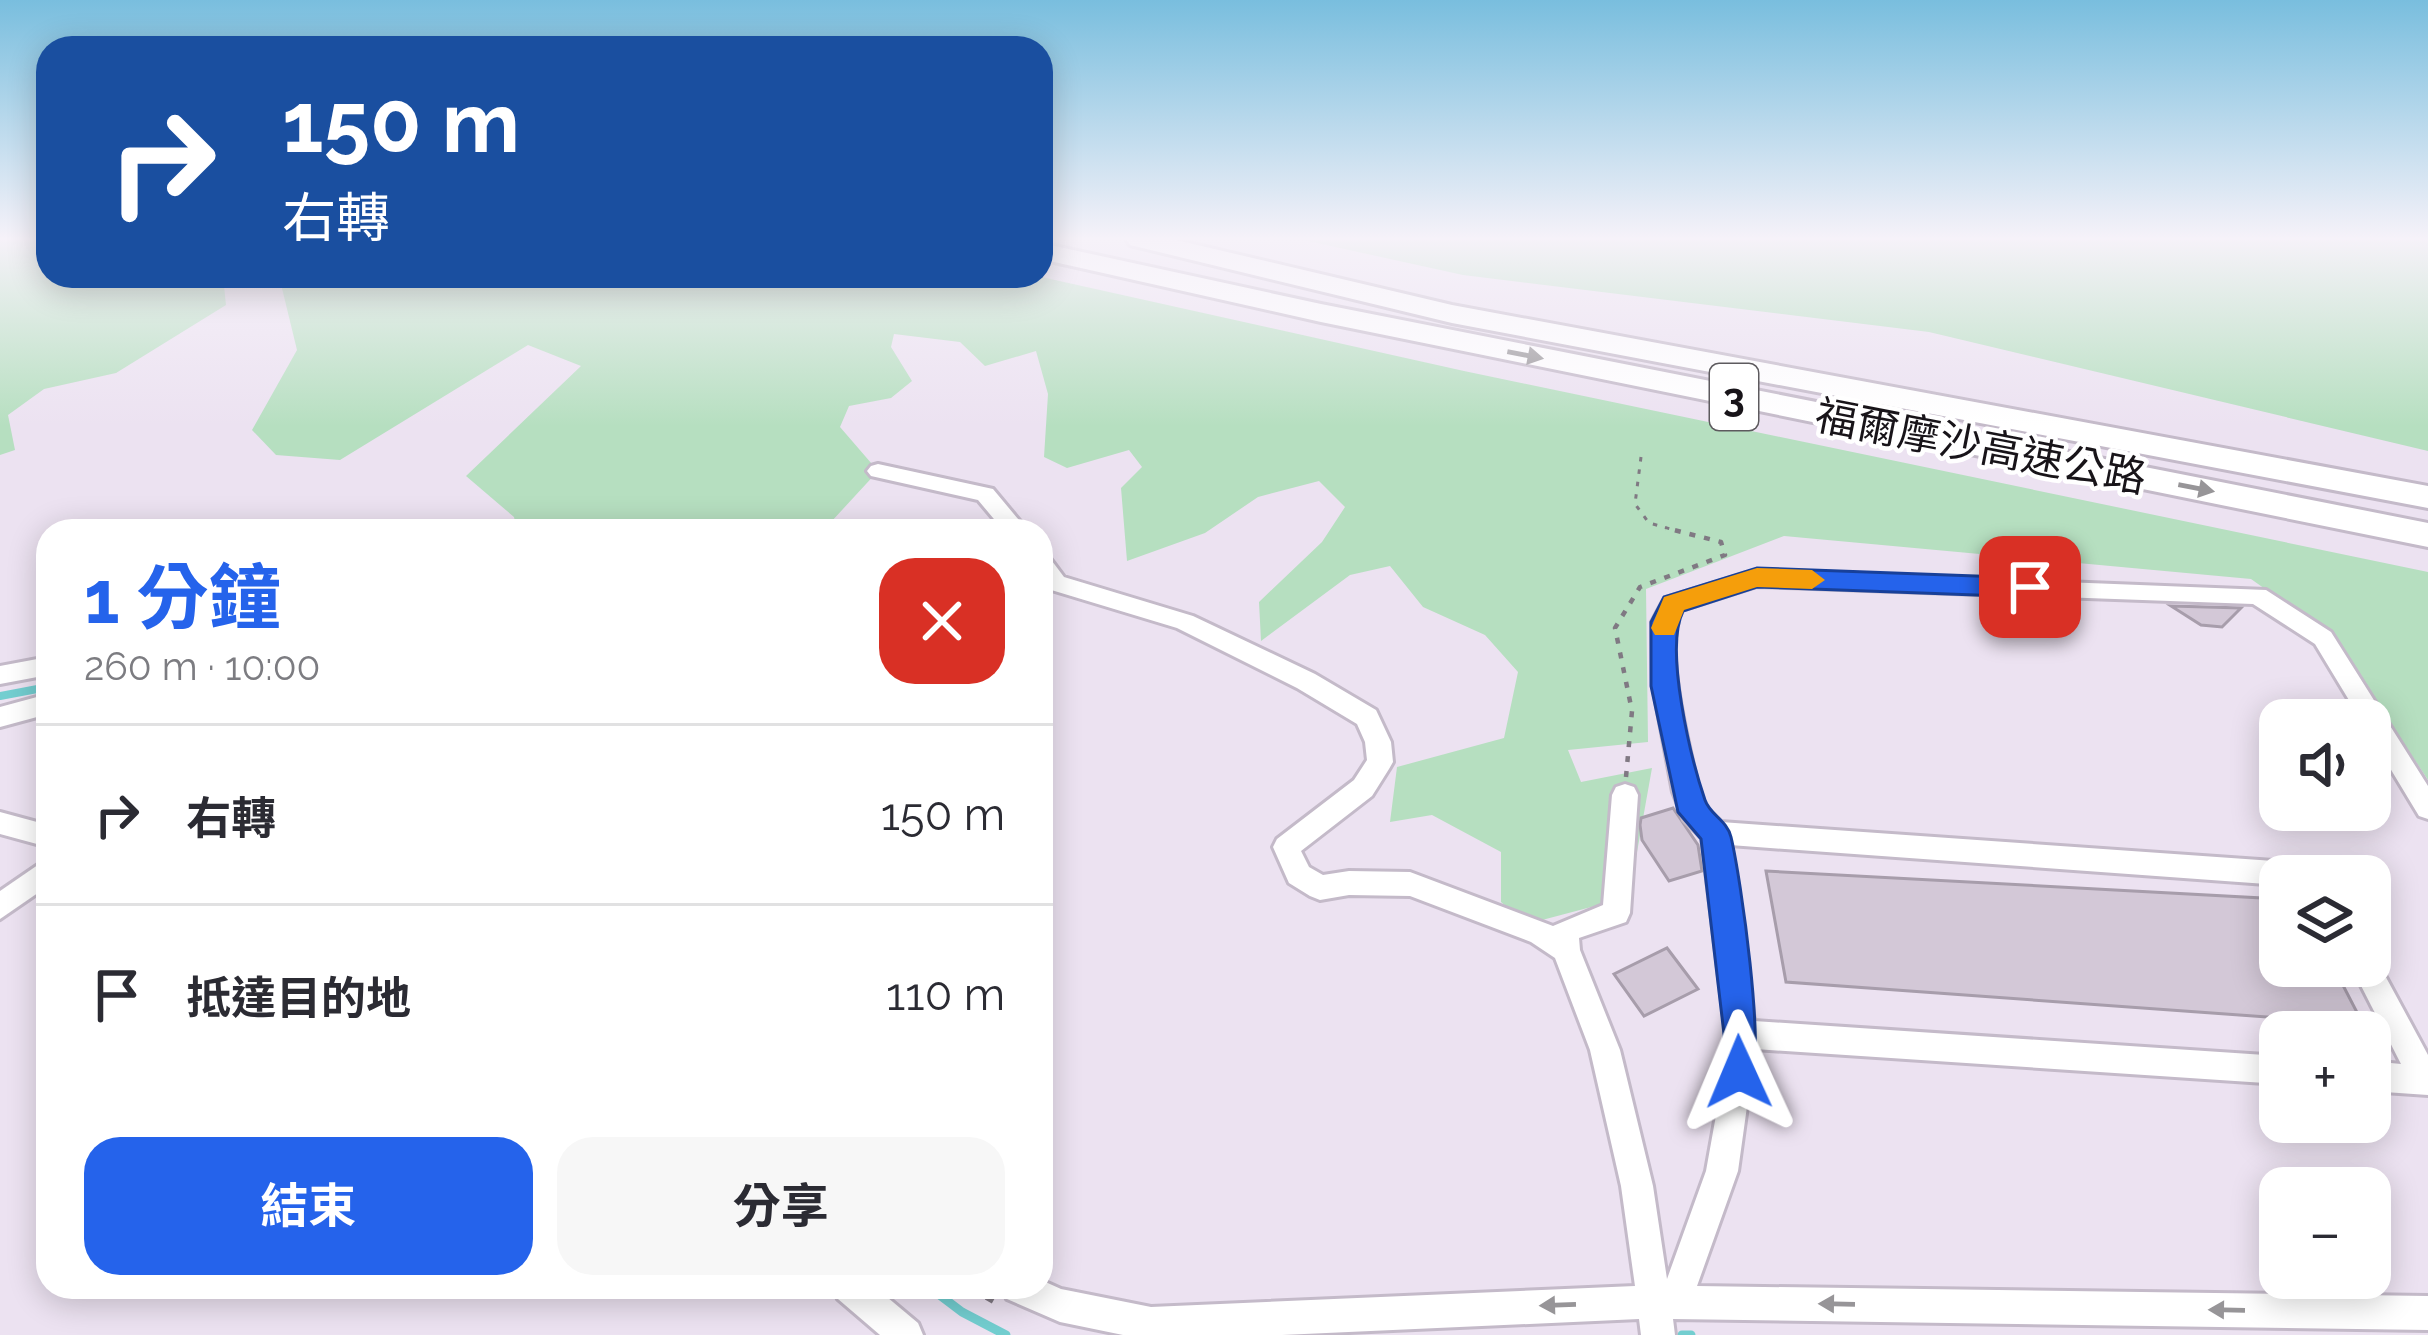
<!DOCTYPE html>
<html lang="zh-TW">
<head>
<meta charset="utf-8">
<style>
  body { margin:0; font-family:Raleway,"Noto Sans TC",sans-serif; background:#f7f7f7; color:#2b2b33; height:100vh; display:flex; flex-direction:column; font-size:45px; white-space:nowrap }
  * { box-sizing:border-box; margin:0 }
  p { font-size:39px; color:#7c7c81 }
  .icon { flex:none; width:66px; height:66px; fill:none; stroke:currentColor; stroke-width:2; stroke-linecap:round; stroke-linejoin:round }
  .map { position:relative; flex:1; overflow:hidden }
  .sheet { position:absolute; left:36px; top:519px; width:1017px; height:780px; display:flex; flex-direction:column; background:#fff; border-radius:36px; box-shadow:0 6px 30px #0003 }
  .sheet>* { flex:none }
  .banner { position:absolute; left:36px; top:36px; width:1017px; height:252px; border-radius:36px; box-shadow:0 6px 30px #0003; background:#1a4fa0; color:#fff; overflow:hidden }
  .controls { position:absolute; left:2259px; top:699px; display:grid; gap:24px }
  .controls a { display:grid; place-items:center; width:132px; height:132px; border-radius:24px; background:#fff; box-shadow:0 6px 30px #0003; font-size:60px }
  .pin { position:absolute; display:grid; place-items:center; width:102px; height:102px; color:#fff; margin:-51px; border-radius:24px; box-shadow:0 6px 18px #0006 }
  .me { position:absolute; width:132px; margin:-66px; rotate:359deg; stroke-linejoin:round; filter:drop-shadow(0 0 9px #0008) }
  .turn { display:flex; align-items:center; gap:42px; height:252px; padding:0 48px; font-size:54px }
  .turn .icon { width:156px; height:156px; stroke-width:2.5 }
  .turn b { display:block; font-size:84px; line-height:102px }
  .round { display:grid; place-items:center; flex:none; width:126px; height:126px; border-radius:36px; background:#f7f7f7 }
  .head { display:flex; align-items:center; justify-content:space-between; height:204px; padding:0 48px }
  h1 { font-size:72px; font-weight:700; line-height:90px; color:#2563eb }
  .action { display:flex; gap:24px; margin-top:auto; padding:24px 48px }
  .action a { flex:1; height:138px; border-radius:36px; background:#2563eb; color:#fff; font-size:48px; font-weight:700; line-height:138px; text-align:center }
  .action a+a { background:#f7f7f7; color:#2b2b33 }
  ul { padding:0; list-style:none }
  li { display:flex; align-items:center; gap:36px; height:180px; padding:0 48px; border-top:3px solid #e1e1e2 }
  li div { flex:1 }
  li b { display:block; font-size:45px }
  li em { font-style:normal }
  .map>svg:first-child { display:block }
  .green { fill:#b6dfc0 }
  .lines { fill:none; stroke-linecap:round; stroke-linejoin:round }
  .stream-far1 { stroke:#73ced0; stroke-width:8 }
  .stream { stroke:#73ced0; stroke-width:9 }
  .building { fill:#d3c8d7; stroke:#a79dab; stroke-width:3 }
  .minor-casing { stroke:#c4bac9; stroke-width:6 }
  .highway-casing { stroke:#c4bac9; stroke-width:6 }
  .path-far2 { stroke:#807983; stroke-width:3; stroke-dasharray:4.5 8; stroke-linecap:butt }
  .path-far1 { stroke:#807983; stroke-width:4.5; stroke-dasharray:6 9; stroke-linecap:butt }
  .path { stroke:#807983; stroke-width:6; stroke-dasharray:8 12; stroke-linecap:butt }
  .minor { fill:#fff; fill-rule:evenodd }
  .highway { fill:#fff; fill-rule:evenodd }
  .oneway { fill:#979598 }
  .route { fill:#2563eb; stroke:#184099; stroke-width:3 }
  .slow { fill:#f59e0b }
  .labels { text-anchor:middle; stroke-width:9; stroke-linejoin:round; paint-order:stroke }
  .shield { fill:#fff; stroke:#5d5a5e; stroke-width:3 }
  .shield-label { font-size:39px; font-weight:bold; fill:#181419 }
  .street-label { font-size:42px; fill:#181419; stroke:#fff }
</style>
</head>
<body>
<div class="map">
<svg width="2428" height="1335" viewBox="0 0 2428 1335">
  <rect width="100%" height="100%" fill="#ece2f1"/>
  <g class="green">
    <polygon points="0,239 48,239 48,276 223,276 226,305 116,373 44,389 8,415 15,450 0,455"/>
    <polygon points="1299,239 2428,239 2428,451 1929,332 1463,275"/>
    <polygon points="279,276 1037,276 1464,371 2428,572 2428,780 2334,638 2251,579 1784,536 1646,589 1648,742 1568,750 1581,782 1652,768 1629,897 1527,924 1501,902 1501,852 1432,815 1390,822 1397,767 1504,738 1518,672 1485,635 1423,607 1390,566 1350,575 1261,641 1259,602 1322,542 1345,507 1319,481 1258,497 1205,533 1127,561 1121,488 1142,467 1129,450 1067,468 1044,457 1048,394 1036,351 985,366 960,342 894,334 891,347 912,381 891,398 849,406 840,427 878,471 831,522 793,531 517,531 514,517 466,476 581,366 528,345 340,460 276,455 252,430 297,350"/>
  </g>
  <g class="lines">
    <polyline class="stream-far1" points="0,696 48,687"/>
    <g class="stream">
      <polyline points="929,1287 962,1312 1006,1335"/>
      <polyline points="1682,1335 1691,1335"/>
    </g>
  </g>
  <g class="building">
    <polygon points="2171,606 2241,608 2222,627 2201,625"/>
    <polygon points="1673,808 1698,845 1702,871 1669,881 1642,840 1640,825 1641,818"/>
    <polygon points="1766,871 2280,899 2280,966 2333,966 2363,1024 1786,982"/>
    <polygon points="1667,948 1698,989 1644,1016 1614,974"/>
  </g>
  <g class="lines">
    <defs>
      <g id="minor">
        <polygon points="878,464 993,489 1028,531 1004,531 978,500 871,476 867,471 871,466"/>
        <path d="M 1041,555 L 1049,557 L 1064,577 L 1193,616 L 1315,674 L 1376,710 L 1391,742 L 1393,762 L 1389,769 L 1372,796 L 1301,851 L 1309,867 L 1323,875 L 1349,871 L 1410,872 L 1553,926 L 1603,905 L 1612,795 L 1616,787 L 1625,784 L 1634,787 L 1638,795 L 1630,913 L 1626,922 L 1579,938 L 1580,950 L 1620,1050 L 1653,1186 L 1667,1279 L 1706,1171 L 1724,1071 L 1726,1034 L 1702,838 L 1684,820 L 1673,792 L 1653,685 L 1652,622 L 1665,598 L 1757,570 L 2266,590 L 2331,632 L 2428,786 L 2428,819 L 2419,816 L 2370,735 L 2370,720 L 2361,720 L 2315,644 L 2253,604 L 1757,586 L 1682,610 C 1662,650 1690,747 1699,792 L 1704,806 L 1721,822 L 2316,864 L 2326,868 L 2330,876 L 2280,876 L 2280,885 L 1730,845 L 1754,1021 L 2280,1056 L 2280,1084 L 1755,1049 L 1738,1171 L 1697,1286 L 2428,1296 L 2428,1330 L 1673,1319 L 1675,1335 L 1641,1335 L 1639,1319 L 1282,1335 L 1123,1335 L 1060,1322 L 1007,1299 L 1002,1287 L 1041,1287 L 1041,1280 L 1061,1289 L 1151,1307 L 1635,1286 L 1621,1186 L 1590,1050 L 1555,958 L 1531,942 L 1410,896 L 1349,895 L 1320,900 L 1310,896 L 1289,883 L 1273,847 L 1277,839 L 1354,780 L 1367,760 L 1365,742 L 1357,724 L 1297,688 L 1177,628 L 1048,589 L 1041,580 Z"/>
        <polygon points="48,657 48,675 0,684 0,666"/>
        <polygon points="48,694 48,714 0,727 0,707"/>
        <polygon points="0,812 48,825 48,847 0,834"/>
        <polygon points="48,858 48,886 0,919 0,891"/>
        <polygon points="2370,955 2375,957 2428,1055 2428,1095 2370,1091 2370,1061 2401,1064 2351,966 2370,966"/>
        <polygon points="833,1287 875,1287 918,1323 923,1335 880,1335 838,1299"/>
      </g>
      <g id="highway">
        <polygon points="1126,239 1172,239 1452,305 2428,486 2428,508 1452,323 1130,245"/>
        <polygon points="1041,243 1321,304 2428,523 2428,547 1321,322 1041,259"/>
      </g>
    </defs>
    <use href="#minor" class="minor-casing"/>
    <use href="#highway" class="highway-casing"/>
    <polyline class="path-far2" points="1641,457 1635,504 1649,523 1678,531"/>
    <polyline class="path-far1" points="1626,777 1632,711 1615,628 1640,587 1725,555 1721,542 1666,528"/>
    <polyline class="path" points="969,1287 997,1303"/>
    <use href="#minor" class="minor"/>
    <use href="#highway" class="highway"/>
  </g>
  <defs><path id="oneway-solid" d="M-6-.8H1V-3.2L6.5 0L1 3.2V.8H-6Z" transform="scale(3)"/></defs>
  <g class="oneway">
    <use href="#oneway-solid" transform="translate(1525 355) rotate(11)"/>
    <use href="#oneway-solid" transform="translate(2196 488) rotate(11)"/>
    <use href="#oneway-solid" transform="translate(1837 1304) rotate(-179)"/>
    <use href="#oneway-solid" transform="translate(1558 1305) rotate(178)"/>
    <use href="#oneway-solid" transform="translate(2227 1310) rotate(-179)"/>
  </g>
  <linearGradient id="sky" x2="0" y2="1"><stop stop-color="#79bede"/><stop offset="0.56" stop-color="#f6f2f9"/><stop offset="1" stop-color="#f6f2f9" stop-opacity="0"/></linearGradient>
  <rect width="2428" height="426" fill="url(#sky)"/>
  <path class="route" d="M 1757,568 L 2030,578 L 2043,587 L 2030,597 L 1757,587 L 1683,611 C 1664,649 1691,759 1705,800 C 1710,815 1727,820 1731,837 C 1741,879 1765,1049 1751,1083 L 1739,1088 L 1727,1083 L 1722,1072 L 1724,1034 L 1701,839 L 1678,812 L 1651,686 L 1651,622 L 1664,597 Z"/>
  <polygon class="slow" points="1757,568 1812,570 1825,580 1812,589 1757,587 1684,610 1674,635 1655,635 1651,628 1664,597"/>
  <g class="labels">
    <rect class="shield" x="1710" y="364" width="48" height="66" rx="9"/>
    <g class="shield-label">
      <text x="1734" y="411">3</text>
    </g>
    <g class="street-label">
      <text transform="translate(1981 446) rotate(11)" y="15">福爾摩沙高速公路</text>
    </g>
  </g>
</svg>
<div class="controls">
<a><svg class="icon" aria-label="sound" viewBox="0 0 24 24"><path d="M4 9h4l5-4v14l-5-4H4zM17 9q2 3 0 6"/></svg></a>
<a><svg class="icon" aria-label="layers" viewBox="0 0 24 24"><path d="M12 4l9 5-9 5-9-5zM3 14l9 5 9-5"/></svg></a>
<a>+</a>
<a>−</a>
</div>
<div class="pin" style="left:2030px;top:587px;background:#d93025"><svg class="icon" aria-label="arrive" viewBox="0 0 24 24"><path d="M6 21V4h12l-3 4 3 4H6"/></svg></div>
<svg class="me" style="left:1739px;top:1072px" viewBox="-20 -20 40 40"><path d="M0-17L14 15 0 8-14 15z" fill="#2563eb" stroke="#fff" stroke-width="4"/></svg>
<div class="banner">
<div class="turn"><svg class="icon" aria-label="right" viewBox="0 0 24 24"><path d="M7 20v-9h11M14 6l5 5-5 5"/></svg><div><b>150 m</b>右轉</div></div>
</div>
<section class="sheet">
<div class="head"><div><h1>1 分鐘</h1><p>260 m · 10:00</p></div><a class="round" style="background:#d93025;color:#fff"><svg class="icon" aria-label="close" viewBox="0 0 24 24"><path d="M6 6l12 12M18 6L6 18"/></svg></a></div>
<ul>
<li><svg class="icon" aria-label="right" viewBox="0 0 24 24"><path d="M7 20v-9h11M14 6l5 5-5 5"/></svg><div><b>右轉</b></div><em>150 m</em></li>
<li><svg class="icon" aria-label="arrive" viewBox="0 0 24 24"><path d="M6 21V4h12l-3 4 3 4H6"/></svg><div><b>抵達目的地</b></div><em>110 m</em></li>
</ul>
<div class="action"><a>結束</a><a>分享</a></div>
</section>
</div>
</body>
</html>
